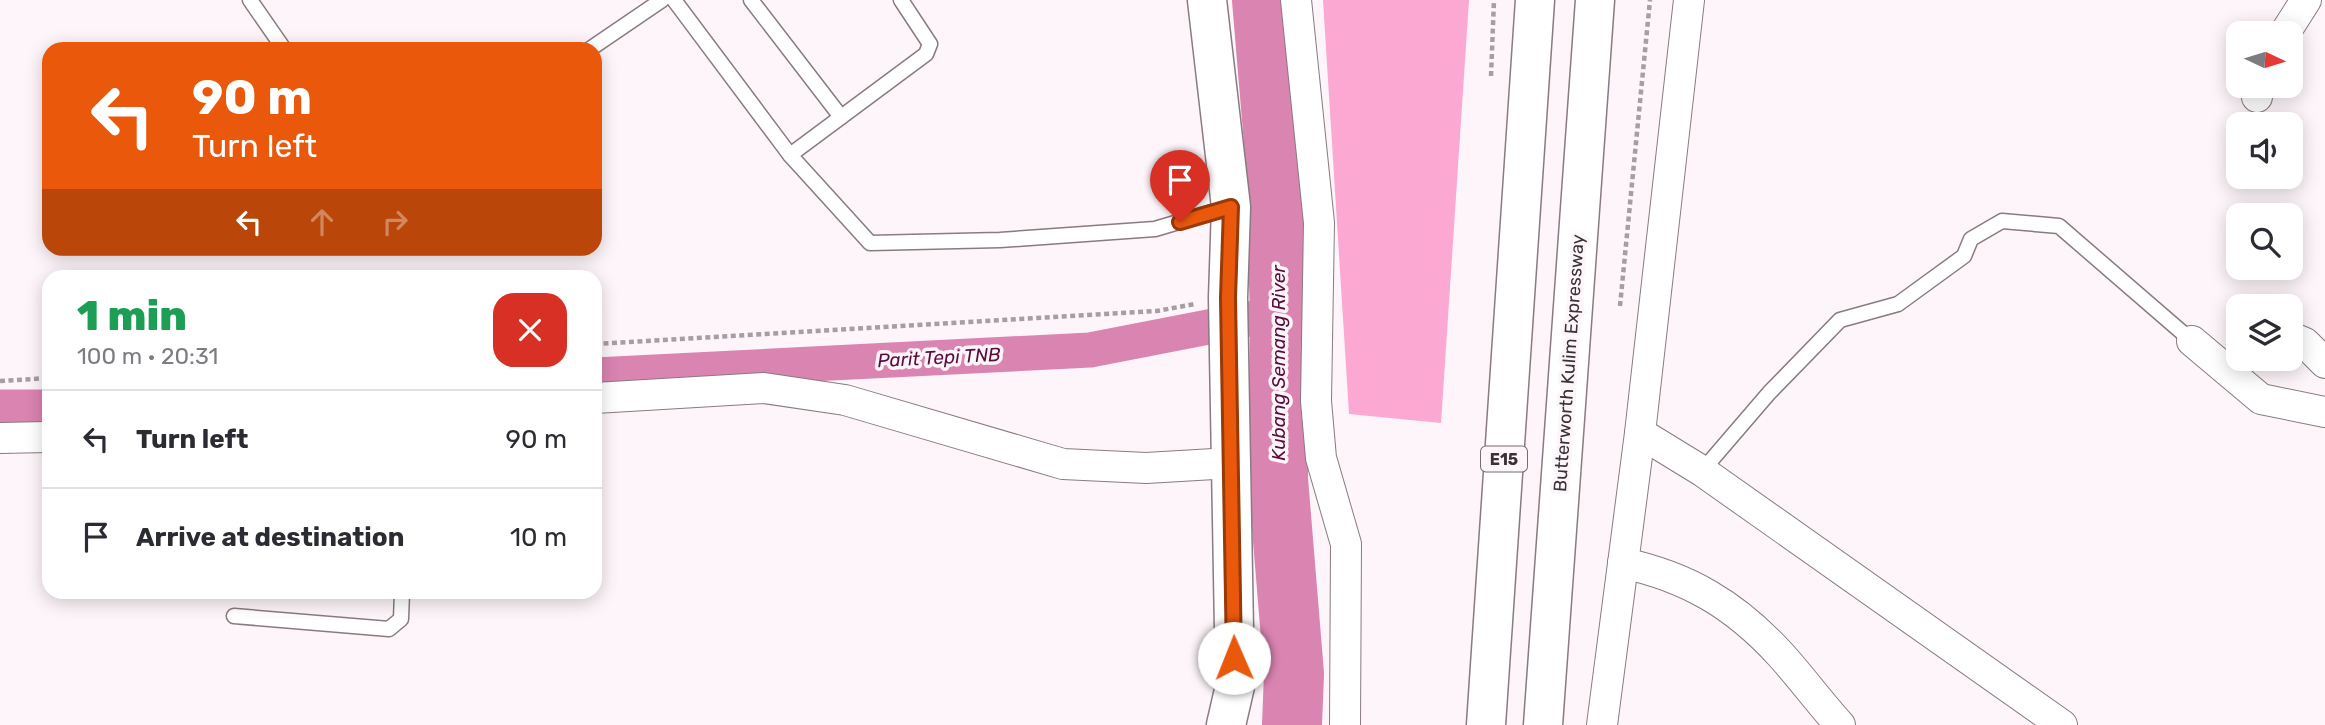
<!DOCTYPE html>
<html lang="en">
<head>
<meta charset="utf-8">
<style>
  body { margin:0; font-family:Rubik,sans-serif; background:#f7f7f7; color:#2b2b33; height:100vh; display:flex; flex-direction:column; font-size:26px; white-space:nowrap }
  * { box-sizing:border-box; margin:0 }
  p { font-size:23px; color:#7c7c81 }
  .icon { flex:none; width:38px; height:38px; fill:none; stroke:currentColor; stroke-width:2; stroke-linecap:round; stroke-linejoin:round }
  .map { position:relative; flex:1; overflow:hidden }
  .sheet { position:absolute; left:42px; top:270px; width:560px; height:329px; display:flex; flex-direction:column; background:#fff; border-radius:21px; box-shadow:0 4px 18px #0003 }
  .sheet>* { flex:none }
  .banner { position:absolute; left:42px; top:42px; width:560px; height:214px; border-radius:21px; box-shadow:0 4px 18px #0003; background:#ea580c; color:#fff; overflow:hidden }
  .needle { width:46px; rotate:94deg }
  .tools { position:absolute; left:2226px; top:21px; display:grid; gap:14px }
  .tools a { display:grid; place-items:center; width:77px; height:77px; border-radius:14px; background:#fff; box-shadow:0 4px 18px #0003; font-size:35px }
  .pin { position:absolute; display:grid; place-items:center; width:60px; height:60px; color:#fff; margin:-72px -30px; border-radius:50% 50% 50% 0; rotate:-45deg; box-shadow:0 0 7px #0007 }
  .pin .icon { rotate:45deg }
  .me { position:absolute; width:77px; margin:-38px; rotate:359deg; stroke-linejoin:round; filter:drop-shadow(0 0 5px #0008) }
  .turn { display:flex; align-items:center; gap:24px; height:147px; padding:0 35px; font-size:32px }
  .turn .icon { width:91px; height:91px; stroke-width:2.5 }
  .turn b { display:block; font-size:49px; line-height:60px }
  .lanes { display:flex; align-items:center; height:66px; padding:0 35px; background:#0003; justify-content:center; gap:35px; direction:ltr }
  .lanes .off { opacity:.35 }
  .round { display:grid; place-items:center; flex:none; width:74px; height:74px; border-radius:21px; background:#f7f7f7 }
  .headline { display:flex; align-items:center; justify-content:space-between; height:119px; padding:0 35px }
  h1 { font-size:42px; font-weight:800; line-height:52px; color:#1e9e55 }
  ul { padding:0; list-style:none }
  li { display:flex; align-items:center; gap:21px; height:98px; padding:0 35px; border-top:2px solid #e1e1e2 }
  li div { flex:1 }
  li b { display:block; font-size:26px }
  li em { font-style:normal }
  .map>svg:first-child { display:block }
  .green { fill:#fba8d2 }
  .lines { fill:none; stroke-linecap:round; stroke-linejoin:round }
  .canal { stroke:#da84b1; stroke-width:35 }
  .river { stroke:#da84b1; stroke-width:60 }
  .lane-casing { stroke:#8a7a81; stroke-width:17 }
  .street-casing { stroke:#8a7a81; stroke-width:32 }
  .secondary-casing { stroke:#8a7a81; stroke-width:41 }
  .highway-casing { stroke:#8a7a81; stroke-width:41 }
  .path { stroke:#a69ea2; stroke-width:4.5; stroke-dasharray:5 3.5; stroke-linecap:butt }
  .lane { stroke:#fff; stroke-width:14 }
  .street { stroke:#fff; stroke-width:30 }
  .secondary { stroke:#fff; stroke-width:38 }
  .highway { stroke:#fff; stroke-width:38 }
  .route-casing { stroke:#983908; stroke-width:18 }
  .route { stroke:#ea580c; stroke-width:12 }
  .labels { text-anchor:middle; stroke-width:7; stroke-linejoin:round; paint-order:stroke }
  .shield { fill:#fdf5f9; stroke:#746c70; stroke-width:2 }
  .shield-label { font-size:16px; font-weight:bold; fill:#393235 }
  .street-label { font-size:18px; fill:#393235; stroke:#fdf5f9 }
  .water-label { font-size:19px; font-style:italic; fill:#5a0c3d; stroke:#fdf5f9 }
</style>
</head>
<body>
<div class="map">
<svg width="2325" height="725" viewBox="0 0 2325 725">
  <rect width="100%" height="100%" fill="#fdf5f9"/>
  <polygon class="green" points="1323,0 1469,0 1441,423 1349,414"/>
  <g class="lines">
    <g class="canal">
      <polyline points="595,375 1090,350 1280,313"/>
      <polyline points="0,407 49,407"/>
    </g>
    <polyline class="river" points="1262,0 1274,143 1280,313 1278,479 1294,674 1292,725"/>
    <defs>
      <g id="lane">
        <polyline points="250,0 284,49"/>
        <polyline points="674,0 790,155 870,243 1000,240 1155,229 1229,207"/>
        <polyline points="751,0 841,117"/>
        <polyline points="590,49 662,0"/>
        <polyline points="790,155 926,54 930,44 901,0"/>
        <polyline points="1702,471 1769,393 1840,320 1898,304 1964,256 1971,239 2002,221 2059,226 2192,341"/>
        <polyline points="234,616 389,629 401,619 402,592"/>
      </g>
      <g id="street">
        <polyline points="1296,0 1319,223 1316,401 1321,458 1346,544 1345,725"/>
        <polyline points="2285,33 2306,0"/>
        <polyline points="2257,97 2258,86"/>
        <polyline points="2291,337 2305,343 2325,363"/>
        <polyline points="2192,341 2261,399 2325,412"/>
        <polyline points="595,398 764,388 845,400 1063,464 1146,468 1231,463"/>
        <polyline points="1640,433 1702,471 2062,725"/>
        <polyline points="0,438 49,437"/>
        <path d="M 1623,563 C 1688,577 1735,605 1780,654 C 1801,677 1819,702 1840,725"/>
        <polyline points="1602,725 1640,433 1689,0"/>
      </g>
      <polyline id="secondary" points="1207,0 1231,207 1228,298 1235,686 1226,725"/>
      <g id="highway">
        <polyline points="1486,725 1535,0"/>
        <polyline points="1543,725 1595,0"/>
      </g>
    </defs>
    <use href="#lane" class="lane-casing"/>
    <use href="#street" class="street-casing"/>
    <use href="#secondary" class="secondary-casing"/>
    <use href="#highway" class="highway-casing"/>
    <g class="path">
      <polyline points="1491,76 1494,0"/>
      <polyline points="1620,306 1650,0"/>
      <polyline points="595,344 1157,311 1195,304"/>
      <polyline points="0,381 49,378"/>
    </g>
    <use href="#lane" class="lane"/>
    <use href="#street" class="street"/>
    <use href="#secondary" class="secondary"/>
    <use href="#highway" class="highway"/>
  </g>
  <g class="lines">
    <defs>
      <polyline id="route" points="1180,222 1231,207 1228,298 1234,658"/>
    </defs>
    <use href="#route" class="route-casing"/>
    <use href="#route" class="route"/>
  </g>
  <g class="labels">
    <rect class="shield" x="1481" y="446.5" width="46" height="25" rx="5"/>
    <g class="shield-label">
      <text x="1504" y="465">E15</text>
    </g>
    <g class="street-label">
      <text transform="translate(1569 363) rotate(-86)" y="6">Butterworth Kulim Expressway</text>
    </g>
    <g class="water-label">
      <text transform="translate(939 357) rotate(-3)" y="7">Parit Tepi TNB</text>
      <text transform="translate(1278 363) rotate(-90)" y="7">Kubang Semang River</text>
    </g>
  </g>
</svg>
<div class="tools">
<a><svg class="needle" viewBox="-14 -14 28 28"><path d="M0-13l5 13h-10z" fill="#e53935"/><path d="M0 13l5-13h-10z" fill="#7c7c81"/></svg></a>
<a><svg class="icon" aria-label="sound" viewBox="0 0 24 24"><path d="M4 9h4l5-4v14l-5-4H4zM17 9q2 3 0 6"/></svg></a>
<a><svg class="icon" aria-label="search" viewBox="0 0 24 24"><circle cx="10" cy="10" r="6"/><path d="M15 15l6 6"/></svg></a>
<a><svg class="icon" aria-label="layers" viewBox="0 0 24 24"><path d="M12 4l9 5-9 5-9-5zM3 14l9 5 9-5"/></svg></a>
</div>
<div class="pin" style="left:1180px;top:222px;background:#d93025"><svg class="icon" aria-label="arrive" viewBox="0 0 24 24"><path d="M6 21V4h12l-3 4 3 4H6"/></svg></div>
<svg class="me" style="left:1234px;top:658px" viewBox="-20 -20 40 40"><circle r="19" fill="#fff"/><path d="M0-13L10 11 0 6-10 11z" fill="#ea580c"/></svg>
<div class="banner">
<div class="turn"><svg class="icon" aria-label="left" viewBox="0 0 24 24"><path d="M17 20v-9H6M10 6l-5 5 5 5"/></svg><div><b>90 m</b>Turn left</div></div>
<div class="lanes"><svg class="icon" aria-label="left" viewBox="0 0 24 24"><path d="M17 20v-9H6M10 6l-5 5 5 5"/></svg><svg class="icon off" aria-label="ahead" viewBox="0 0 24 24"><path d="M12 20V5M6 11l6-6 6 6"/></svg><svg class="icon off" aria-label="right" viewBox="0 0 24 24"><path d="M7 20v-9h11M14 6l5 5-5 5"/></svg></div>
</div>
<section class="sheet">
<div class="headline"><div><h1>1 min</h1><p>100 m · 20:31</p></div><a class="round" style="background:#d93025;color:#fff"><svg class="icon" aria-label="close" viewBox="0 0 24 24"><path d="M6 6l12 12M18 6L6 18"/></svg></a></div>
<ul>
<li><svg class="icon" aria-label="left" viewBox="0 0 24 24"><path d="M17 20v-9H6M10 6l-5 5 5 5"/></svg><div><b>Turn left</b></div><em>90 m</em></li>
<li><svg class="icon" aria-label="arrive" viewBox="0 0 24 24"><path d="M6 21V4h12l-3 4 3 4H6"/></svg><div><b>Arrive at destination</b></div><em>10 m</em></li>
</ul>
</section>
</div>
</body>
</html>
